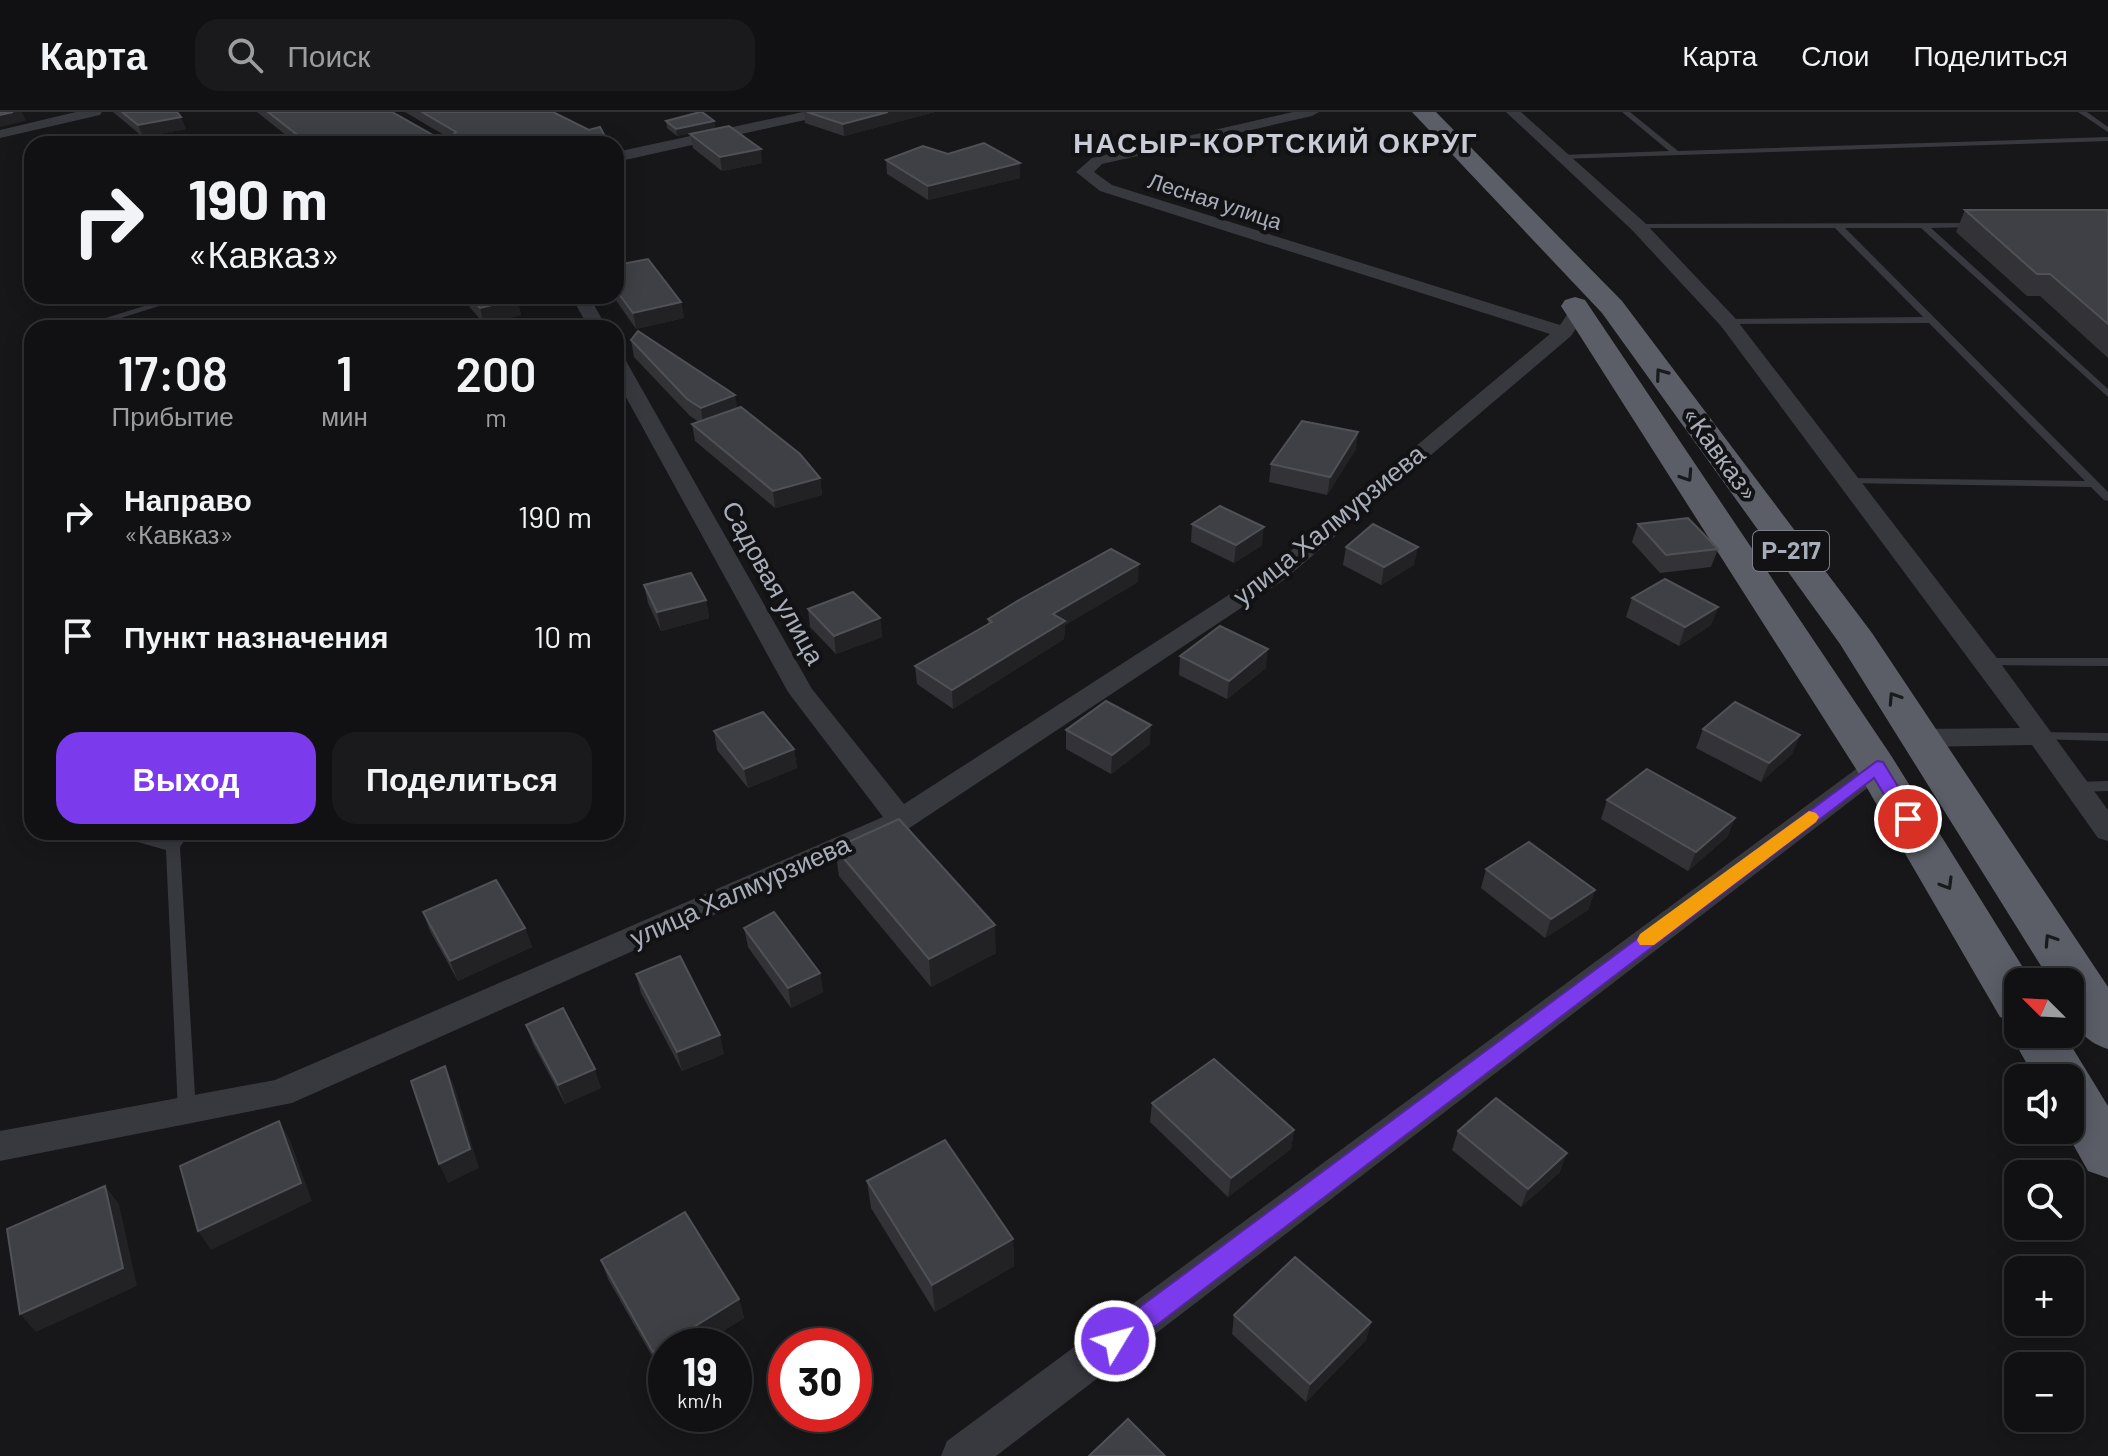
<!DOCTYPE html>
<html lang="ru">
<head>
<meta charset="utf-8">
<style>
  body { margin:0; font-family:Barlow,sans-serif; background:#1a1a1c; color:#f1f3f6; height:100vh; display:flex; flex-direction:column; font-size:30px; white-space:nowrap }
  * { box-sizing:border-box; margin:0 }
  p { font-size:26px; color:#9c9da0 }
  .icon { flex:none; width:44px; height:44px; fill:none; stroke:currentColor; stroke-width:2; stroke-linecap:round; stroke-linejoin:round }
  .map { position:relative; flex:1; overflow:hidden }
  .drawer { position:absolute; left:24px; top:208px; width:600px; height:520px; display:flex; flex-direction:column; background:#111113; border-radius:24px; box-shadow:0 4px 20px #0003,0 0 0 2px #303133 }
  .drawer>* { flex:none }
  .banner { position:absolute; left:24px; top:24px; width:600px; height:168px; border-radius:24px; box-shadow:0 4px 20px #0003,0 0 0 2px #303133; background:#111113; color:#f1f3f6; overflow:hidden }
  .needle { width:52px; rotate:294deg }
  .fabs { position:absolute; left:2004px; top:856px; display:grid; gap:16px }
  .fabs a { display:grid; place-items:center; width:80px; height:80px; border-radius:16px; background:#111113; box-shadow:0 4px 20px #0003,0 0 0 2px #303133; font-size:40px }
  .speed { position:absolute; left:648px; top:1216px; display:flex; gap:16px; font-size:40px; font-weight:700; text-align:center }
  .speed>* { display:grid; place-content:center; width:104px; height:104px; border-radius:50%; background:#111113; box-shadow:0 4px 20px #0003,0 0 0 2px #303133; line-height:1 }
  .speed small { font-size:20px; font-weight:400 }
  .speed .limit { border:12px solid #d22; background:#fff; color:#111 }
  .pin { position:absolute; display:grid; place-items:center; width:68px; height:68px; color:#fff; margin:-34px; border:4px solid #fff; border-radius:50%; box-shadow:0 2px 8px #0007 }
  .me { position:absolute; width:88px; margin:-44px; rotate:53deg; stroke-linejoin:round; filter:drop-shadow(0 0 6px #0008) }
  .turn { display:flex; align-items:center; gap:28px; height:168px; padding:0 32px; font-size:36px }
  .turn .icon { width:104px; height:104px; stroke-width:2.5 }
  .turn b { display:block; font-size:56px; line-height:68px }
  .eta { display:flex; justify-content:space-evenly; align-items:center; height:136px; text-align:center }
  .eta b { font-size:48px; font-weight:600; line-height:56px }
  .cta { display:flex; gap:16px; margin-top:auto; padding:16px 32px }
  .cta a { flex:1; height:92px; border-radius:24px; background:#7c3aed; color:#fff; font-size:32px; font-weight:600; line-height:92px; text-align:center }
  .cta a+a { background:#1a1a1c; color:#f1f3f6 }
  ul { padding:0; list-style:none }
  li { display:flex; align-items:center; gap:24px; height:120px; padding:0 32px }
  li div { flex:1 }
  li b { display:block; font-size:30px }
  li em { font-style:normal }
  header { display:flex; align-items:center; gap:48px; box-sizing:border-box; height:112px; padding:0 40px; background:#111113; border-bottom:2px solid #303133 }
  header strong { font-size:38px }
  nav { display:flex; gap:44px; margin-inline-start:auto; font-size:28px }
  .search { width:560px; height:72px; background:#1a1a1c; display:flex; align-items:center; gap:20px; box-sizing:border-box; padding:0 28px; border-radius:24px; color:#9c9da0; font-size:30px }
  .map>svg:first-child { display:block }
  .lines { fill:none; stroke-linecap:round; stroke-linejoin:round }
  .service { fill:#38383f; fill-rule:evenodd }
  .minor { fill:#38383f; fill-rule:evenodd }
  .trunk { fill:#5b5e67; fill-rule:evenodd }
  .wall { fill:#333337 }
  .shaded-wall { fill:#222225 }
  .building { fill:#3f4045; stroke:#505157; stroke-width:2 }
  .oneway { stroke:#191a1c }
  .route { fill:#7c3aed; stroke:#51269a; stroke-width:2 }
  .slow { fill:#f59e0b }
  .labels { text-anchor:middle; stroke-width:8; stroke-linejoin:round; paint-order:stroke }
  .far-street-label { font-size:22px; fill:#a8adba; stroke:#121214 }
  .shield { fill:#121214; stroke:#7b7e88; stroke-width:2 }
  .shield-label { font-size:24px; font-weight:bold; fill:#a8adba }
  .street-label { font-size:26px; fill:#a8adba; stroke:#121214 }
  .far-district-label { font-size:28px; font-weight:bold; letter-spacing:2px; fill:#c9ccd6; stroke:#121214 }
</style>
</head>
<body>
<header>
<strong>Карта</strong>
<div class="search"><svg class="icon" aria-label="search" viewBox="0 0 24 24"><circle cx="10" cy="10" r="6"/><path d="M15 15l6 6"/></svg>Поиск</div>
<nav><a>Карта</a><a>Слои</a><a>Поделиться</a></nav>
</header>
<div class="map">
<svg width="2108" height="1344" viewBox="0 0 2108 1344">
  <rect width="100%" height="100%" fill="#171719"/>
  <g class="lines">
    <g class="service">
      <polygon points="1622,0 1630,0 1678,39 2108,25 2108,29 1559,47 1558,45 1562,43 1669,39"/>
      <polygon points="2078,0 2087,0 2108,15 2108,20"/>
      <polygon points="1979,111 1980,113 1976,115 1931,116 2108,277 2108,285 1921,116 1845,116 2108,380 2108,389 2104,388 2091,375 1844,371 1843,369 1848,366 2085,369 1929,211 1725,212 1723,210 1728,207 1923,205 1835,116 1638,116 1634,114 1638,112"/>
      <polygon points="176,184 191,184 89,216 74,216"/>
      <polygon points="1987,546 2108,546 2108,554 1982,553 1981,550"/>
      <polygon points="2038,620 2108,621 2108,629 2033,627 2031,624 2033,621"/>
      <polygon points="2108,669 2108,679 2075,680 2068,675 2075,670"/>
      <polygon points="114,720 139,720 170,729 175,720 190,720 180,735 196,1000 193,1005 187,1007 181,1005 178,1000 166,738 116,724"/>
    </g>
    <g class="minor">
      <polygon points="76,0 102,0 100,3 0,26 0,18"/>
      <polygon points="803,0 830,0 823,4 616,50 616,40"/>
      <polygon points="1293,0 1319,0 1312,4 1102,52 1094,60 1112,73 1560,213 1573,194 1585,194 1588,198 1571,224 1285,467 911,715 292,991 0,1049 0,1019 275,968 883,705 788,580 616,267 616,243 626,249 812,577 904,692 1269,457 1550,222 1100,79 1076,60 1092,46"/>
      <polygon points="1506,0 1521,0 1644,110 1735,206 1996,545 2108,698 2108,729 2098,726 2032,633 1920,635 1910,632 1906,626 1910,620 1920,617 2020,616 1721,214 1632,118"/>
      <polygon points="571,184 589,184 607,216 589,216"/>
      <polygon points="1877,646 1887,649 1891,655 1887,661 996,1344 941,1344 947,1329 1867,649"/>
    </g>
    <g class="trunk">
      <path d="M 1412,0 L 1436,0 L 1622,189 L 1872,521 L 2108,875 L 2108,937 C 2074,926 2070,903 2070,870 L 2051,870 L 1840,532 L 1602,201 Z"/>
      <polygon points="1575,185 1585,188 1892,645 2032,870 2018,870 2018,922 2064,922 2108,994 2108,1066 2088,1059 2065,1018 2070,1018 2070,966 2035,966 2010,922 2016,910 2000,905 1856,657 1561,194 1565,188"/>
    </g>
  </g>
  <g class="wall">
    <polygon points="113,0 177,0 186,17 143,25"/>
    <polygon points="257,0 392,0 433,23 444,23 405,0 553,0 609,32 297,32"/>
    <polygon points="804,0 935,0 844,24 805,11"/>
    <polygon points="666,9 714,9 715,16 677,24 667,16"/>
    <polygon points="690,22 762,51 722,59 693,36"/>
    <polygon points="948,42 1020,51 1020,66 928,88 887,62 886,48"/>
    <polygon points="1965,98 2108,98 2108,246 2040,184 2027,184 1956,120"/>
    <polygon points="616,153 681,190 684,206 636,217 613,184 616,184"/>
    <polygon points="465,184 514,184 517,187 521,203 484,212 467,192"/>
    <polygon points="631,228 737,297 820,366 822,383 775,396 695,329 692,312 699,310 690,304 634,245"/>
    <polygon points="1356,337 1327,383 1269,370 1271,352"/>
    <polygon points="1192,412 1262,433 1234,451 1191,430"/>
    <polygon points="1638,412 1718,437 1711,455 1660,461 1632,430"/>
    <polygon points="1346,435 1414,453 1381,473 1343,453"/>
    <polygon points="1138,470 1065,513 1064,527 953,597 917,572 915,554 988,512 988,507"/>
    <polygon points="644,473 706,488 709,506 661,519 648,491"/>
    <polygon points="1632,486 1718,495 1711,513 1679,534 1626,505"/>
    <polygon points="808,497 880,506 882,525 836,542 810,515"/>
    <polygon points="1180,544 1266,556 1227,587 1179,563"/>
    <polygon points="1703,617 1800,623 1792,642 1761,670 1696,636"/>
    <polygon points="1066,618 1150,632 1111,662 1066,637"/>
    <polygon points="714,619 794,637 797,656 748,676 717,638"/>
    <polygon points="1607,688 1735,706 1727,725 1688,759 1601,707"/>
    <polygon points="835,736 996,841 931,875 839,764"/>
    <polygon points="1486,757 1595,778 1588,798 1545,826 1481,776"/>
    <polygon points="423,800 525,816 532,835 458,869 430,819"/>
    <polygon points="744,816 820,861 823,880 791,896 748,835"/>
    <polygon points="636,862 724,942 682,959 641,881"/>
    <polygon points="526,913 601,976 565,992 533,932"/>
    <polygon points="1152,991 1294,1018 1291,1037 1228,1085 1150,1010"/>
    <polygon points="1458,1019 1560,1060 1521,1095 1452,1038"/>
    <polygon points="867,1069 1013,1127 1014,1154 935,1200 871,1096"/>
    <polygon points="601,1148 739,1187 744,1206 660,1258 608,1167"/>
    <polygon points="1234,1203 1371,1210 1366,1228 1306,1290 1232,1222"/>
  </g>
  <g class="shaded-wall">
    <polygon points="13,0 22,0 26,9 0,15 0,3"/>
    <polygon points="888,0 935,0 844,24 843,12"/>
    <polygon points="181,5 186,17 143,25 138,13"/>
    <polygon points="714,9 715,16 677,24 676,17"/>
    <polygon points="378,25 380,32 351,32"/>
    <polygon points="562,28 563,32 546,32"/>
    <polygon points="761,37 762,51 722,59 720,45"/>
    <polygon points="1020,51 1020,66 928,88 928,74"/>
    <polygon points="616,54 620,54 622,66 616,67"/>
    <polygon points="517,187 521,203 484,212 480,196"/>
    <polygon points="681,190 684,206 636,217 633,201"/>
    <polygon points="735,283 738,300 703,313 701,296"/>
    <polygon points="1358,320 1356,337 1327,383 1330,365"/>
    <polygon points="820,366 822,383 775,396 773,379"/>
    <polygon points="1264,415 1262,433 1234,451 1236,433"/>
    <polygon points="1418,435 1414,453 1381,473 1384,455"/>
    <polygon points="1139,452 1138,470 1065,513 1064,527 953,597 952,578 1053,502"/>
    <polygon points="706,488 709,506 661,519 657,500"/>
    <polygon points="1718,495 1711,513 1679,534 1685,515"/>
    <polygon points="880,506 882,525 836,542 834,524"/>
    <polygon points="1268,537 1266,556 1227,587 1229,569"/>
    <polygon points="1151,613 1150,632 1111,662 1112,643"/>
    <polygon points="1800,623 1792,642 1761,670 1769,651"/>
    <polygon points="794,637 797,656 748,676 744,657"/>
    <polygon points="1735,706 1727,725 1688,759 1696,740"/>
    <polygon points="1595,778 1588,798 1545,826 1551,807"/>
    <polygon points="995,813 996,841 931,875 929,847"/>
    <polygon points="525,816 532,835 458,869 450,849"/>
    <polygon points="820,861 823,880 791,896 788,876"/>
    <polygon points="720,923 724,942 682,959 677,940"/>
    <polygon points="445,954 454,973 479,1056 448,1071 439,1052"/>
    <polygon points="595,957 601,976 565,992 558,973"/>
    <polygon points="279,1009 290,1028 312,1089 211,1138 198,1119"/>
    <polygon points="1294,1018 1291,1037 1228,1085 1231,1066"/>
    <polygon points="1567,1041 1560,1060 1521,1095 1528,1077"/>
    <polygon points="105,1074 119,1092 137,1174 36,1220 20,1202"/>
    <polygon points="1013,1127 1014,1154 935,1200 932,1173"/>
    <polygon points="739,1187 744,1206 698,1234 666,1234 666,1254 660,1258 653,1240"/>
    <polygon points="1371,1210 1366,1228 1306,1290 1310,1272"/>
  </g>
  <g class="building">
    <polygon points="0,0 13,0 0,3"/>
    <polygon points="122,0 177,0 181,5 138,13"/>
    <polygon points="268,0 392,0 433,23 453,23 456,20 422,0 553,0 589,18 600,15 609,32 564,32 562,28 546,32 394,32 378,25 351,32 309,32"/>
    <polygon points="700,0 702,0 714,9 676,17 666,9"/>
    <polygon points="807,0 888,0 843,12"/>
    <polygon points="729,14 761,37 720,45 690,22"/>
    <polygon points="984,31 1020,51 928,74 886,48 923,34 948,42"/>
    <polygon points="1965,98 2108,98 2108,212 2050,162 2037,162"/>
    <polygon points="648,147 681,190 633,201 616,178 616,153"/>
    <polygon points="469,184 514,184 517,187 480,196"/>
    <polygon points="638,219 735,283 701,296 687,287 631,228"/>
    <polygon points="741,295 800,342 820,366 773,379 692,312"/>
    <polygon points="1302,309 1358,320 1330,365 1271,352"/>
    <polygon points="1220,394 1264,415 1236,433 1192,412"/>
    <polygon points="1688,406 1718,437 1666,443 1638,412"/>
    <polygon points="1373,412 1418,435 1384,455 1346,435"/>
    <polygon points="1111,437 1139,452 1053,502 1065,509 952,578 915,554 992,510 988,507 1019,488"/>
    <polygon points="691,461 706,488 657,500 644,473"/>
    <polygon points="1665,467 1718,495 1685,515 1632,486"/>
    <polygon points="853,480 880,506 834,524 808,497"/>
    <polygon points="1220,514 1268,537 1229,569 1180,544"/>
    <polygon points="1106,589 1151,613 1112,643 1066,618"/>
    <polygon points="1735,590 1800,623 1769,651 1703,617"/>
    <polygon points="763,600 794,637 744,657 714,619"/>
    <polygon points="1647,657 1735,706 1696,740 1607,688"/>
    <polygon points="899,707 995,813 929,847 835,736"/>
    <polygon points="1529,730 1595,778 1551,807 1486,757"/>
    <polygon points="496,768 525,816 450,849 423,800"/>
    <polygon points="774,800 820,861 788,876 744,816"/>
    <polygon points="680,844 720,923 677,940 636,862"/>
    <polygon points="563,896 595,957 558,973 526,913"/>
    <polygon points="1214,947 1294,1018 1231,1066 1152,991"/>
    <polygon points="445,954 470,1037 439,1052 411,969"/>
    <polygon points="1496,986 1567,1041 1528,1077 1458,1019"/>
    <polygon points="279,1009 301,1071 198,1119 180,1054"/>
    <polygon points="945,1028 1013,1127 932,1173 867,1069"/>
    <polygon points="105,1074 123,1156 20,1202 7,1117"/>
    <polygon points="685,1100 739,1187 653,1240 601,1148"/>
    <polygon points="1295,1145 1371,1210 1310,1272 1234,1203"/>
    <polygon points="1128,1307 1165,1344 1089,1344"/>
  </g>
  <defs><path id="oneway-chevron" d="M-2-3.5L2.5 0L-2 3.5" fill="none" stroke-width="1.6" stroke-linecap="round" stroke-linejoin="round" transform="scale(2)"/></defs>
  <g class="oneway">
    <use href="#oneway-chevron" transform="translate(1661 262) rotate(-126)"/>
    <use href="#oneway-chevron" transform="translate(1687 364) rotate(57)"/>
    <use href="#oneway-chevron" transform="translate(1894 586) rotate(-123)"/>
    <use href="#oneway-chevron" transform="translate(1947 772) rotate(59)"/>
    <use href="#oneway-chevron" transform="translate(2050 828) rotate(-123)"/>
  </g>
  <polygon class="route" points="1877,649 1883,650 1918,707 1915,712 1902,712 1874,666 1124,1238 1115,1241 1106,1238 1102,1229 1106,1220"/>
  <polygon class="slow" points="1809,699 1816,701 1819,705 1816,710 1654,833 1640,833 1637,828 1640,822"/>
  <g class="labels">
    <g class="far-street-label">
      <text transform="translate(1215 89) rotate(18)" y="8">Лесная улица</text>
    </g>
    <rect class="shield" x="1753" y="419" width="76" height="40" rx="6"/>
    <g class="shield-label">
      <text x="1791" y="447">Р-217</text>
    </g>
    <g class="street-label">
      <text transform="translate(1720 342) rotate(54)" y="9">«Кавказ»</text>
      <text transform="translate(1329 413) rotate(-39)" y="9">улица Халмурзиева</text>
      <text transform="translate(773 471) rotate(61)" y="9">Садовая улица</text>
      <text transform="translate(740 779) rotate(-24)" y="9">улица Халмурзиева</text>
    </g>
    <g class="far-district-label">
      <text x="1276" y="41">НАСЫР-КОРТСКИЙ ОКРУГ</text>
    </g>
  </g>
</svg>
<div class="fabs">
<a><svg class="needle" viewBox="-14 -14 28 28"><path d="M0-13l5 13h-10z" fill="#e53935"/><path d="M0 13l5-13h-10z" fill="#9c9da0"/></svg></a>
<a><svg class="icon" aria-label="sound" viewBox="0 0 24 24"><path d="M4 9h4l5-4v14l-5-4H4zM17 9q2 3 0 6"/></svg></a>
<a><svg class="icon" aria-label="search" viewBox="0 0 24 24"><circle cx="10" cy="10" r="6"/><path d="M15 15l6 6"/></svg></a>
<a>+</a>
<a>−</a>
</div>
<div class="speed"><div>19<small>km/h</small></div><div class="limit">30</div></div>
<div class="pin" style="left:1908px;top:707px;background:#d93025"><svg class="icon" aria-label="arrive" viewBox="0 0 24 24"><path d="M6 21V4h12l-3 4 3 4H6"/></svg></div>
<svg class="me" style="left:1115px;top:1229px" viewBox="-20 -20 40 40"><circle r="17" fill="#7c3aed" stroke="#fff" stroke-width="3"/><path d="M0-11L8 9 0 5-8 9z" fill="#fff"/></svg>
<div class="banner">
<div class="turn"><svg class="icon" aria-label="right" viewBox="0 0 24 24"><path d="M7 20v-9h11M14 6l5 5-5 5"/></svg><div><b>190 m</b>«Кавказ»</div></div>
</div>
<section class="drawer">
<div class="eta">
<div><b>17:08</b><p>Прибытие</p></div>
<div><b>1</b><p>мин</p></div>
<div><b>200</b><p>m</p></div>
</div>
<ul>
<li><svg class="icon" aria-label="right" viewBox="0 0 24 24"><path d="M7 20v-9h11M14 6l5 5-5 5"/></svg><div><b>Направо</b><p>«Кавказ»</p></div><em>190 m</em></li>
<li><svg class="icon" aria-label="arrive" viewBox="0 0 24 24"><path d="M6 21V4h12l-3 4 3 4H6"/></svg><div><b>Пункт назначения</b></div><em>10 m</em></li>
</ul>
<div class="cta"><a>Выход</a><a>Поделиться</a></div>
</section>
</div>
</body>
</html>
